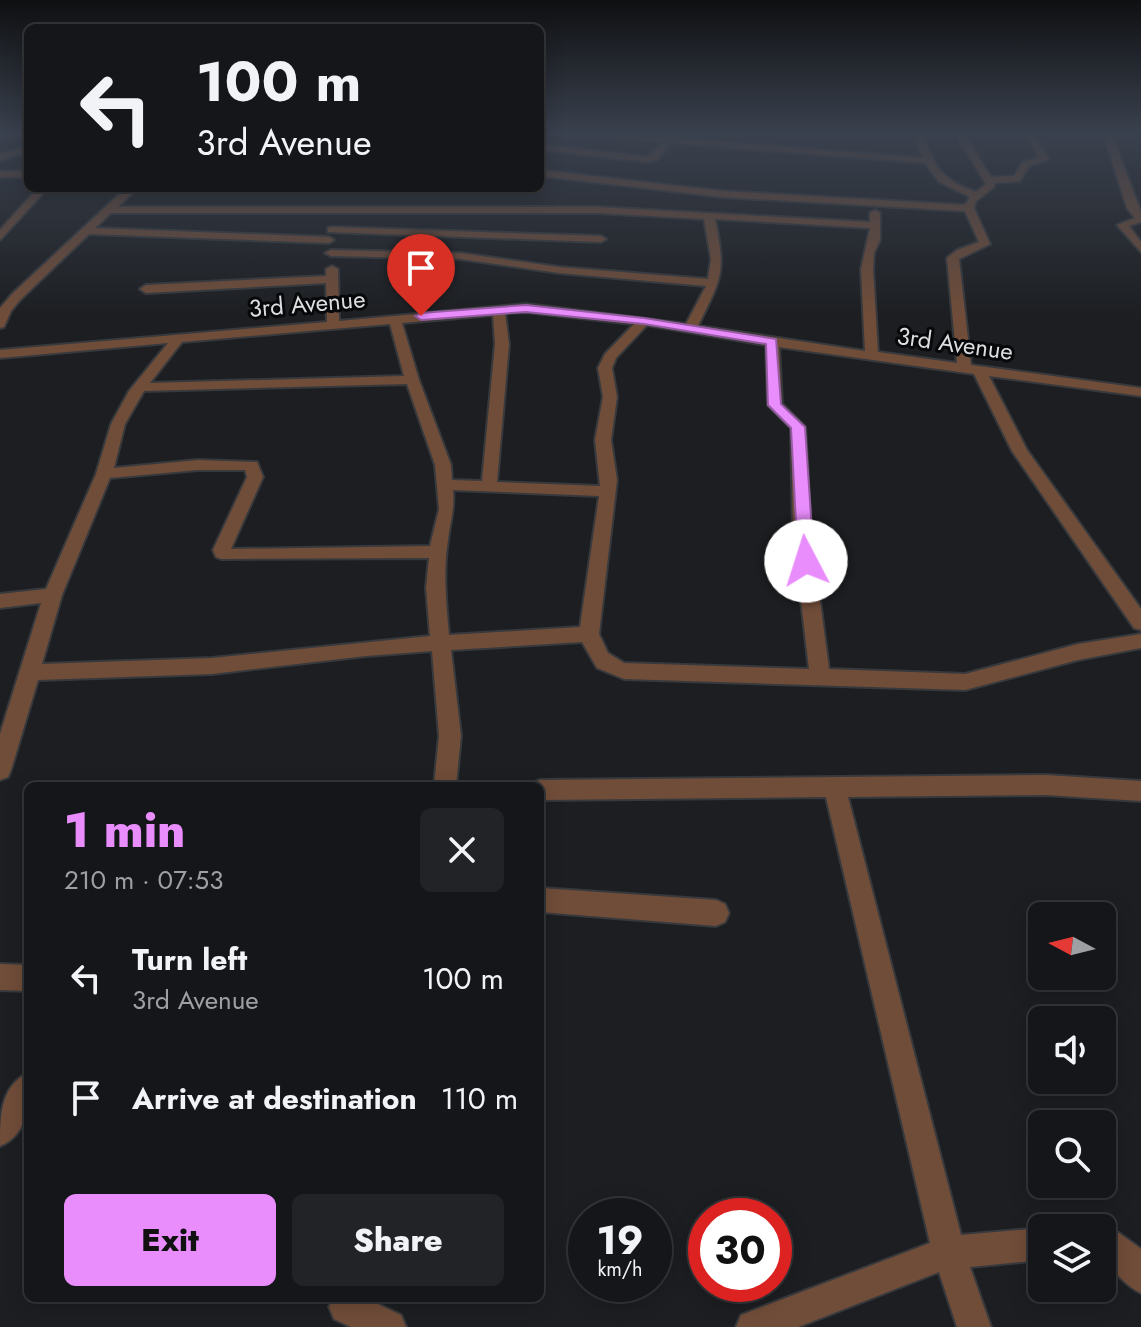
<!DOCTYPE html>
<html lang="en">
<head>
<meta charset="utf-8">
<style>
  body { margin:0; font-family:Jost,sans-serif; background:#222326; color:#f1f3f6; height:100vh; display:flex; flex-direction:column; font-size:30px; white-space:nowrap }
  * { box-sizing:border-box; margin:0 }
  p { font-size:26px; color:#9d9fa2 }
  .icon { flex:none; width:44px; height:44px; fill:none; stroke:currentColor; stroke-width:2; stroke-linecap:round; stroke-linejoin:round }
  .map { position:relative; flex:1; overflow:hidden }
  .drawer { position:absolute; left:24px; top:782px; width:520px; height:520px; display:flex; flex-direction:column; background:#151619; border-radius:12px; box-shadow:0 4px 20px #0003,0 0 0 2px #343538 }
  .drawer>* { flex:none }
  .top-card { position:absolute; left:24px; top:24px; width:520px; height:168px; border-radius:12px; box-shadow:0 4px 20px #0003,0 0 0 2px #343538; background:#151619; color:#f1f3f6; overflow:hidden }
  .needle { width:52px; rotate:277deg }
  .fabs { position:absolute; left:1028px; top:902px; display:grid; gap:16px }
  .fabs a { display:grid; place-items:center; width:88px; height:88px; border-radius:12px; background:#151619; box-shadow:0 4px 20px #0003,0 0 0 2px #343538; font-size:40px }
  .speed { position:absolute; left:568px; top:1198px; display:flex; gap:16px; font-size:40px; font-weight:700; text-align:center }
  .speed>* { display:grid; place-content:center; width:104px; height:104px; border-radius:50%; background:#151619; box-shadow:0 4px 20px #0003,0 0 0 2px #343538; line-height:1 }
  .speed small { font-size:20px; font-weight:400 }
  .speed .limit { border:12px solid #d22; background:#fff; color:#111 }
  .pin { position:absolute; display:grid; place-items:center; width:68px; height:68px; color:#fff; margin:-82px -34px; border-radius:50% 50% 50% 0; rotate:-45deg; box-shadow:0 0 8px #0007 }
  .pin .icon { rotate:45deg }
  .me { position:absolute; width:88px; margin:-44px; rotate:355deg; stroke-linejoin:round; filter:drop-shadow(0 0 6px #0008) }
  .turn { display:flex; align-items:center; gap:28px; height:168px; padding:0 40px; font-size:36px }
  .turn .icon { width:104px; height:104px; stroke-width:2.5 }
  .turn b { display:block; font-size:56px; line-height:68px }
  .round { display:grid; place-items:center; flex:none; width:84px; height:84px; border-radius:12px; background:#222326 }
  .head { display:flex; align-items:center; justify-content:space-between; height:136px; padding:0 40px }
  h1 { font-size:48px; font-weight:800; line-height:60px; color:#e98dfd }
  .button { display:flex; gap:16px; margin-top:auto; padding:16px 40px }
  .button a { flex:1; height:92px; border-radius:12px; background:#e98dfd; color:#111; font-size:32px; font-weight:800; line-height:92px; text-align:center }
  .button a+a { background:#222326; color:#f1f3f6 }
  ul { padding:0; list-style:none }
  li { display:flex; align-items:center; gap:24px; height:120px; padding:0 40px }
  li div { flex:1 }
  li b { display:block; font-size:30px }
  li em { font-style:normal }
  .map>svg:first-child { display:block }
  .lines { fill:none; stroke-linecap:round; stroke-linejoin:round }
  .street-casing { stroke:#37393c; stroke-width:4 }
  .street { fill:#704d39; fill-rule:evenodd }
  .route { fill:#e98dfd; stroke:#975ca4; stroke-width:2 }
  .labels { text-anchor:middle; stroke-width:6; stroke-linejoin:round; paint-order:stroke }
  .far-street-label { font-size:24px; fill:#dddee1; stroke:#070809 }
</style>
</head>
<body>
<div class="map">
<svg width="1141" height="1327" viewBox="0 0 1141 1327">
  <rect width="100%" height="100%" fill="#1c1e21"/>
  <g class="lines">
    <defs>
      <g id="street">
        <polygon points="0,133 28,133 28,137 0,138"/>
        <path d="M 557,133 L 666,137 L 670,133 L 678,133 L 675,138 L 923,158 L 914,133 L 922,133 C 936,167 939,179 976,192 L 986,184 L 955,133 L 963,133 L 991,177 L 1014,176 L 1023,162 L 1040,158 L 1025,133 L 1033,133 L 1049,159 L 1029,166 L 1020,181 L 994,183 L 994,187 L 976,201 L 974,208 L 990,244 L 959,259 L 971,365 L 1141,388 L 1141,396 L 989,376 L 1027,450 L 1141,609 L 1141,630 L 1134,628 L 1012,451 L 974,374 L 779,347 L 782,404 L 805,427 L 811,532 L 829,669 L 965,674 L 1078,644 L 1141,634 L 1141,648 L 1078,660 L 965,690 L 624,679 L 597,668 L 582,642 L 451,650 L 461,736 L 456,786 L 434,786 L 439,736 L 432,651 L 366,656 L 212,674 L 38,680 L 11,770 L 8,777 L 0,780 L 0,734 L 41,603 L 0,608 L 0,594 L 46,589 L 96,474 L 111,424 L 129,391 L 168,343 L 0,358 L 0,350 L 327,322 L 326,283 L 146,293 L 140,289 L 146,285 L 326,276 L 326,269 L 332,266 L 338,269 L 339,321 L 526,304 L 686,324 L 706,286 L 559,273 L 460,259 L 331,256 L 325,253 L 331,250 L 460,253 L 559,267 L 708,279 L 711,259 L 704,219 L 597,213 L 111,213 L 95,228 L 329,237 L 334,240 L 329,243 L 89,234 L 20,300 L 11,311 L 4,327 L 0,328 L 0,308 L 12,294 L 126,188 L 137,188 L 118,207 L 597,207 L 870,222 L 870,213 L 875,210 L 880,213 L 880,240 L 874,253 L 873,269 L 878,352 L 957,363 L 947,258 L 957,250 L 979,242 L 965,211 L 722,197 L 540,176 L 540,170 L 722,191 L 965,205 L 970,197 L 939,182 L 925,163 L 671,143 L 657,160 L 647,162 L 540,150 L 540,144 L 647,157 L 663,142 ZM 715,219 L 870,228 L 861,269 L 865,351 L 698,326 C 722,277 726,273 715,219 ZM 526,312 L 634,324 L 605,354 L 598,368 L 603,397 L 595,440 L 600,486 L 497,482 L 509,344 L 505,313 ZM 493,315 L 495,344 L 482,481 L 452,480 L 451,465 L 419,380 L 402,323 ZM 390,324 L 404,376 L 150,383 L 182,342 ZM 647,325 L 766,345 L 768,405 L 791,428 L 793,532 L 809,669 L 624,663 L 608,653 L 599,634 L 617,480 L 611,440 L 617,397 L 612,368 L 616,358 ZM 407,384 L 435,465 L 439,509 L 430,546 L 231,549 L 263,477 L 257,462 L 198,460 L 114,468 L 125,424 L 144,391 ZM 198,470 L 245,470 L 247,477 L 213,550 L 216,557 L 221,559 L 429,558 L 426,588 L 430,636 L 212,658 L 42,664 L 62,595 L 110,478 ZM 453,490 L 599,496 L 580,627 L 449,635 C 446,603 443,572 448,540 C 450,522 455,509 453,490 Z"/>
        <polygon points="1103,133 1111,133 1141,212 1141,222 1129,226 1141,242 1141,252 1117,225 1135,218 1127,208"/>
        <polygon points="28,146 28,152 0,160 0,154"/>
        <rect x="0" y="171" width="28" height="6"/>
        <polygon points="38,188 48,188 0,240 0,230"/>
        <polygon points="332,227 601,236 606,239 601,242 328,232 328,228"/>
        <polygon points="1046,775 1141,781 1141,801 1046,795 848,797 961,1235 1042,1228 1042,1260 970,1267 991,1327 957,1327 939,1272 798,1327 736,1327 741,1315 930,1243 826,797 540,800 540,786 530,786 532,783 540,780"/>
        <polygon points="540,888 716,900 725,904 729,913 725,922 716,926 540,912"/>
        <polygon points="0,964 28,965 28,991 0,990"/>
        <path d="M 28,1073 C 28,1101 30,1134 0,1146 C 0,1118 0,1086 28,1073 Z"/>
        <path d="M 1102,1229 L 1119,1233 L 1141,1249 L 1141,1293 C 1126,1287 1116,1271 1102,1261 Z"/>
        <polygon points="333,1298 365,1298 401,1315 406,1327 351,1327 334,1319 329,1307"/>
      </g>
    </defs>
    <use href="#street" class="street-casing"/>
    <use href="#street" class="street"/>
  </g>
  <linearGradient id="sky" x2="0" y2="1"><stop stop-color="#0f1012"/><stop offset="0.42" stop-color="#3a414e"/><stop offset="1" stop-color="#3a414e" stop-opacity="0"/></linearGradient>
  <rect width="1141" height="318" fill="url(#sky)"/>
  <polygon class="route" points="526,305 644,318 776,339 781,404 805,427 814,561 812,565 800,565 798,561 791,428 768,405 766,344 644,324 526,312 421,320 415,316 421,313"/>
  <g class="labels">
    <g class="far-street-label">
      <text transform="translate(307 304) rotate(-5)" y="8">3rd Avenue</text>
      <text transform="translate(955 344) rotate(8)" y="8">3rd Avenue</text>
    </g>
  </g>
</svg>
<div class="fabs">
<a><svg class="needle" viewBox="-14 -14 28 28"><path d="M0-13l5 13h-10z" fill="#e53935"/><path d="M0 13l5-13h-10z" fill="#9d9fa2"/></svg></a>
<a><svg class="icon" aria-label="sound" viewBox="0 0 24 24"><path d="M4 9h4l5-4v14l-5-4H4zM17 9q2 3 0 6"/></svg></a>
<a><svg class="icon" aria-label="search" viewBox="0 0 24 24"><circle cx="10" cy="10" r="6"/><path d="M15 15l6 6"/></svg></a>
<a><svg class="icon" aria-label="layers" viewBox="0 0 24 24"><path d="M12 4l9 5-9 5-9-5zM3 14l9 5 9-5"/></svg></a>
</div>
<div class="speed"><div>19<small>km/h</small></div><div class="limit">30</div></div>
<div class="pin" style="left:421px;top:316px;background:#d93025"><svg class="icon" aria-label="arrive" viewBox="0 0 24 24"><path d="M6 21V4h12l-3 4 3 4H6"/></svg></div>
<svg class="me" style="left:806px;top:561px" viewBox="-20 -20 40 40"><circle r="19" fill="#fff"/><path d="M0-13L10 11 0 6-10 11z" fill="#e98dfd"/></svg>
<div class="top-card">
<div class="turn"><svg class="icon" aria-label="left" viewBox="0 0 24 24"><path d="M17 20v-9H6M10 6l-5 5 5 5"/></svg><div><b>100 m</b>3rd Avenue</div></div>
</div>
<section class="drawer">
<div class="head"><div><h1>1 min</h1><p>210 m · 07:53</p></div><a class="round"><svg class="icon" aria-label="close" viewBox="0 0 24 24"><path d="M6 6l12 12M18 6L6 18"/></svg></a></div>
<ul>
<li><svg class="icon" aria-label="left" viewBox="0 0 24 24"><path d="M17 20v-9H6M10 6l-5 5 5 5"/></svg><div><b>Turn left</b><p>3rd Avenue</p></div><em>100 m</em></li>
<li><svg class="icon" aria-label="arrive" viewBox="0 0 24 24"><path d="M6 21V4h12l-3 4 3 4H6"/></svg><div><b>Arrive at destination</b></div><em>110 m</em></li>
</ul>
<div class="button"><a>Exit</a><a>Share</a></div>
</section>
</div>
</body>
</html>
